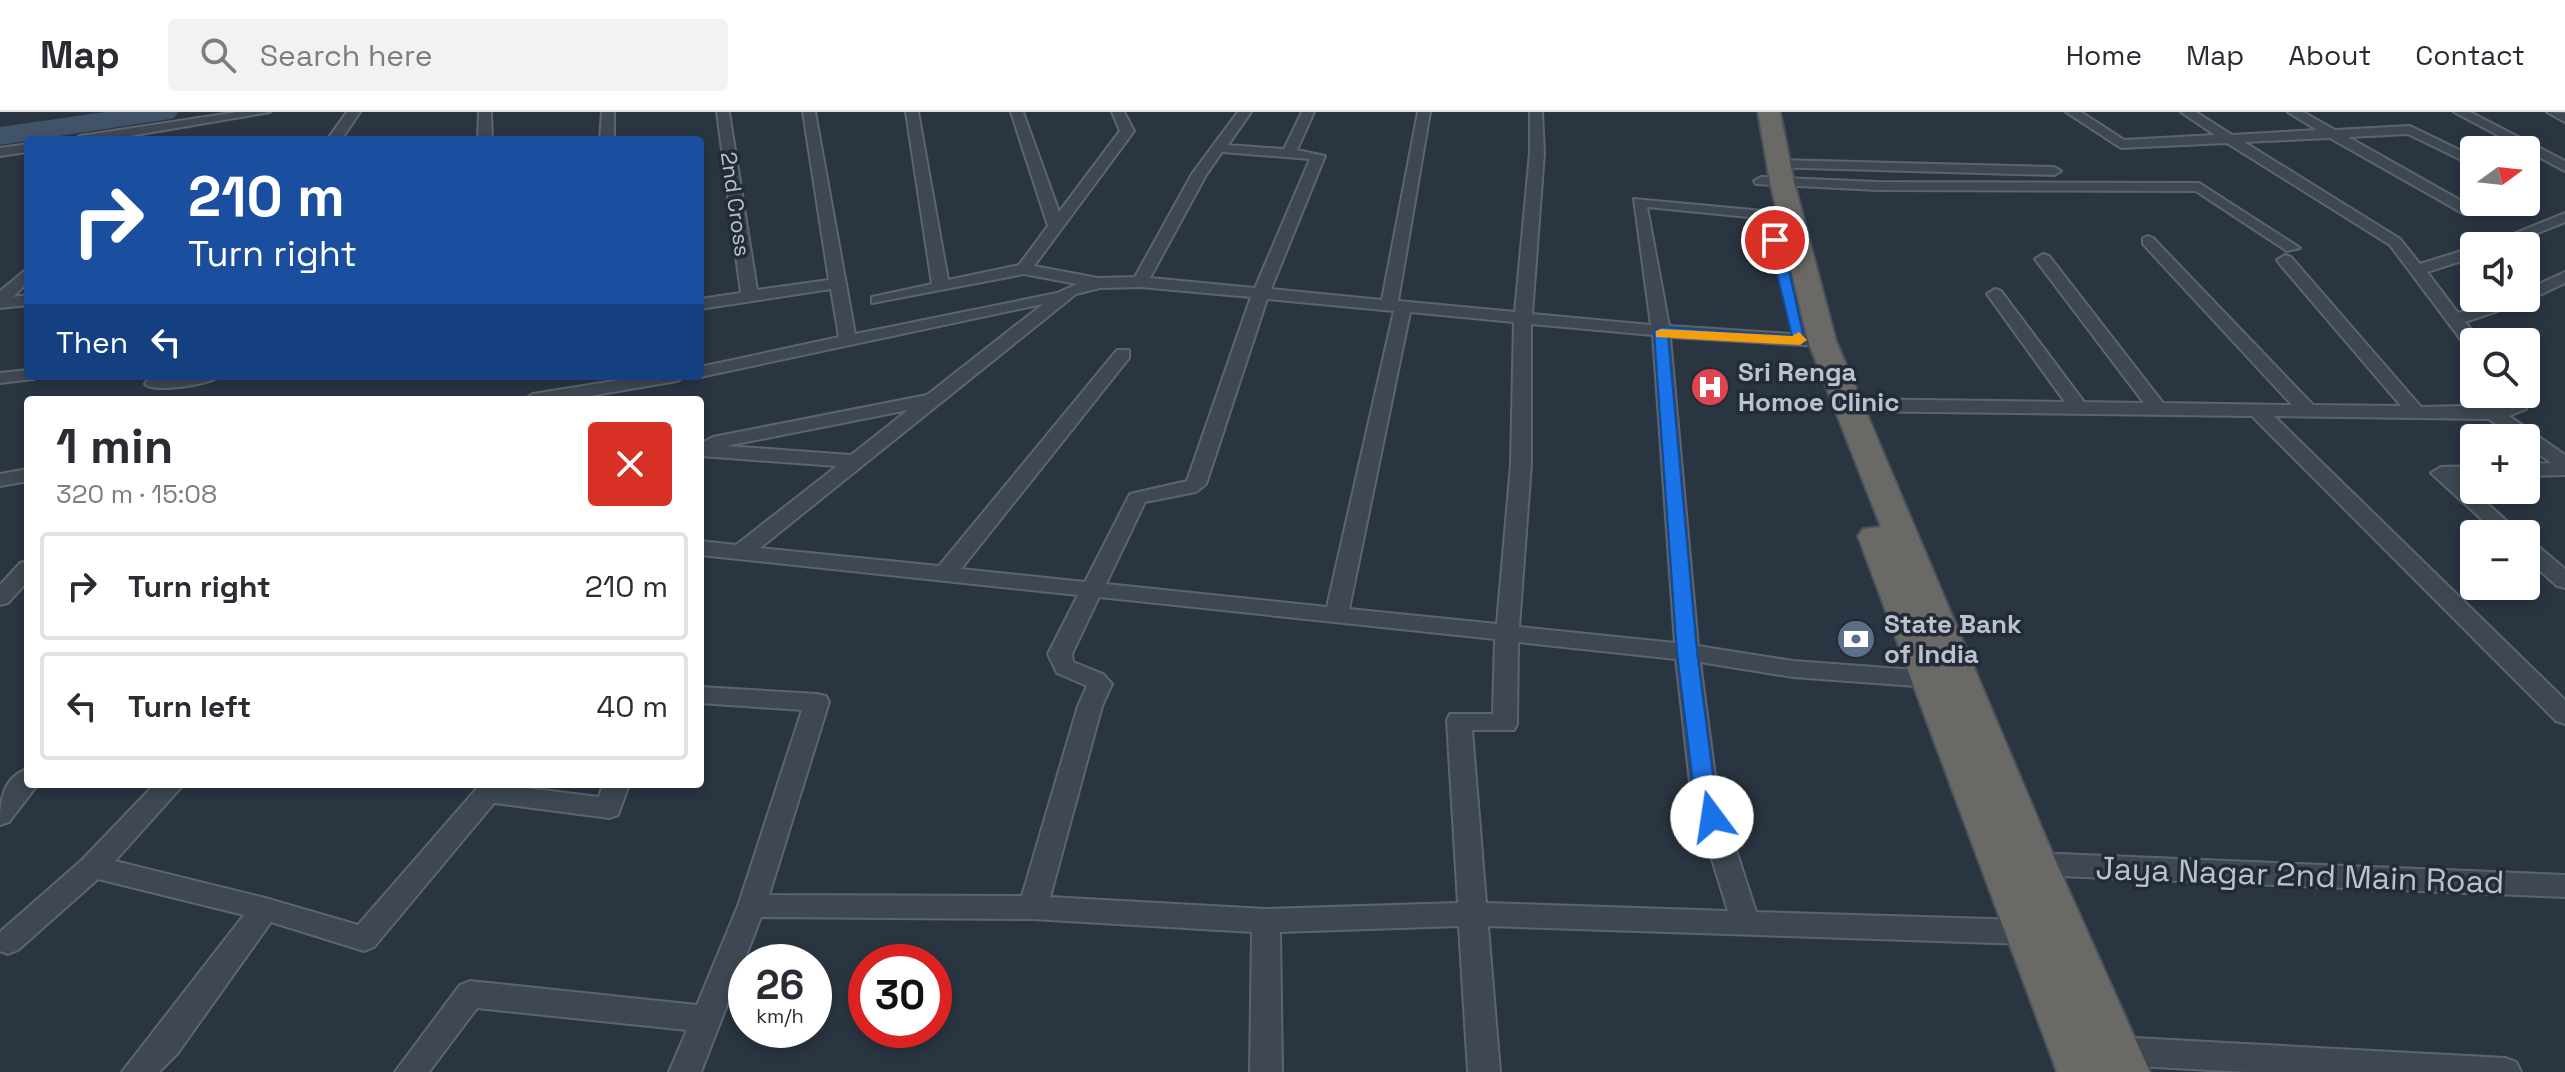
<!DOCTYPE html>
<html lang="en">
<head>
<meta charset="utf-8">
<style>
  body { margin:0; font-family:"Space Grotesk",sans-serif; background:#f2f2f3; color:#2b2b33; height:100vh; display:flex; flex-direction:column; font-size:30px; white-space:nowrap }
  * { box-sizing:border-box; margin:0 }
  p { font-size:26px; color:#7c7c81 }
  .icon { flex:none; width:44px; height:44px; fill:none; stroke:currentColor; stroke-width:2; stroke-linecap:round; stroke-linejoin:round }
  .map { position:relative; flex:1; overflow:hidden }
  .details { position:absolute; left:24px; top:284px; width:680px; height:392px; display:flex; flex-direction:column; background:#fff; border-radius:8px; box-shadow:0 4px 12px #0003 }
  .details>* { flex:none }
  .banner { position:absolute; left:24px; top:24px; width:680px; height:244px; border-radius:8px; box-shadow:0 4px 12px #0003; background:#1a4fa0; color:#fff; overflow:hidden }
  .needle { width:52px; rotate:75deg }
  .buttons { position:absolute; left:2460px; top:24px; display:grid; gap:16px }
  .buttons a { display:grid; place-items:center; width:80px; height:80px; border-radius:8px; background:#fff; box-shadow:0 4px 12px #0003; font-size:40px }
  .speed { position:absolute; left:728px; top:832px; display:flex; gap:16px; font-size:40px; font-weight:700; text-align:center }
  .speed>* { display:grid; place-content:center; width:104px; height:104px; border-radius:50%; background:#fff; box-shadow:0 4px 12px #0003; line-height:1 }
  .speed small { font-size:20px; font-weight:400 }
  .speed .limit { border:12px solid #d22; background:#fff; color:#111 }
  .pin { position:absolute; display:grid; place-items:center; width:68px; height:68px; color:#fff; margin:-34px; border:4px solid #fff; border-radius:50%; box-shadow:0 2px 8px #0007 }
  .me { position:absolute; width:88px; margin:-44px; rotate:346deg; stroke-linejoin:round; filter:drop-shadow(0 0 6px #0008) }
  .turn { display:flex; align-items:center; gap:28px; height:168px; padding:0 32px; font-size:36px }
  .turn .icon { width:104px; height:104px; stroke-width:2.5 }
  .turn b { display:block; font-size:56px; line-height:68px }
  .then { display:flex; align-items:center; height:76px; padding:0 32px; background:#0003; gap:16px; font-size:30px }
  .round { display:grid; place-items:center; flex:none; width:84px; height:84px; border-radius:8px; background:#f2f2f3 }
  .summary { display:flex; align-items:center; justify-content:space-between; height:136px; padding:0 32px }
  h1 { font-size:48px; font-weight:700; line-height:60px }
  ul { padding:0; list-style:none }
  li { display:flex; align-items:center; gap:24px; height:108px; margin:0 16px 12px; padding:0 16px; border:4px solid #e1e1e2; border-radius:8px }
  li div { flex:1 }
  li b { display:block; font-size:30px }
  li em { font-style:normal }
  header { display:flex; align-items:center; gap:48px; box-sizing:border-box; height:112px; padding:0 40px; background:#fff; border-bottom:2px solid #e1e1e2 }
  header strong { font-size:38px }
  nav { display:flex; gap:44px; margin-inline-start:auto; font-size:28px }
  .search { width:560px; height:72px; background:#f2f2f3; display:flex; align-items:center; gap:20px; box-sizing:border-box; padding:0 28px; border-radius:8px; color:#7c7c81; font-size:30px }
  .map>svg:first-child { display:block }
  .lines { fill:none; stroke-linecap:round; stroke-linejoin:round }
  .river { fill:#415369; fill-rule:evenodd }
  .minor-casing { stroke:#5c646f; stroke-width:4 }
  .trunk-casing { stroke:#48515c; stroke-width:4 }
  .minor { fill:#3e4752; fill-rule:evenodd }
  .trunk { fill:#6a6966; fill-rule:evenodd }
  .route { fill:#1a73e8; stroke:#114b97; stroke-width:2 }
  .slow { fill:#f59e0b }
  .labels { text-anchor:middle; stroke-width:7; stroke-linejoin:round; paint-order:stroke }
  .far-street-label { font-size:22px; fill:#bbc2cb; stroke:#222b37 }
  .poi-label { font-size:26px; font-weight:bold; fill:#bbc2cb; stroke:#222b37; text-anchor:start }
  .near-street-label { font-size:32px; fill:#bbc2cb; stroke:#222b37 }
</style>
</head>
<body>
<header>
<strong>Map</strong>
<div class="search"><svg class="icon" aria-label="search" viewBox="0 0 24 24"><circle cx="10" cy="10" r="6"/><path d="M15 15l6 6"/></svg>Search here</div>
<nav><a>Home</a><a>Map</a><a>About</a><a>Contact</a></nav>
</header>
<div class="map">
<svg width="2565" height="960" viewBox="0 0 2565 960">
  <rect width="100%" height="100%" fill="#2a3542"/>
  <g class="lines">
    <polygon class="river" points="105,0 178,0 174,6 164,8 0,33 0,15"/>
    <defs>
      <g id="minor">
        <polygon points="238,0 270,0 106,28 73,28 80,24"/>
        <polygon points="347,0 360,0 341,28 327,28"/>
        <polygon points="479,0 491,0 492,28 478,28"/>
        <polygon points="602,0 614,0 614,28 600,28"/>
        <path d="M 717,0 L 729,0 L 757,178 L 829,168 L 803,0 L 815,0 L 855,222 L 1057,181 L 1077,172 L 1024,162 L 872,191 L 872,185 L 932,172 L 906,0 L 918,0 L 948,168 L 1019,153 L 1048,114 L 1011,0 L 1023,0 L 1059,100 L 1120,19 L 1112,0 L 1124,0 L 1134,19 L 1034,154 L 1098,166 L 1135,165 L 1192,62 L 1238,0 L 1251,0 L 1228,33 L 1284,37 L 1302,0 L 1314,0 L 1297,38 L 1325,44 L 1271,177 L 1382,188 L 1418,0 L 1430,0 L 1398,189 L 1515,200 L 1530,41 L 1530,0 L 1542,0 L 1544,41 L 1532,202 L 1651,213 L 1634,87 L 1774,100 L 1776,103 L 1769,107 L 1647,95 L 1669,214 L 1822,224 L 1831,229 L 1822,234 L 1670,225 L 1698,534 L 1793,549 L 1929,559 L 1937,561 L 1941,567 L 1937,573 L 1929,575 L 1793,565 L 1700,550 L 1717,679 L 1756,800 L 2026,808 L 2036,812 L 2040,820 L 2036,828 L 2026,832 L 1488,814 L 1500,960 L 1468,960 L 1459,814 L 1280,820 L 1282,960 L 1250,960 L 1252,820 L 1033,807 L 761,805 L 701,960 L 669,960 L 687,918 L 477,896 L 429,960 L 395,960 L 460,873 L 470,869 L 697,893 L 738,794 L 802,598 L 700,591 L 700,575 L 817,582 L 826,584 L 829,590 L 769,783 L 1022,784 L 1078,594 L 1087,574 L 1057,561 L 1048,542 L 1078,483 L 700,443 L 700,429 L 736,433 L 837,354 L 700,344 L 700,332 L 713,325 L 927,283 L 1043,192 L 700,265 L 695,264 L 700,264 L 700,255 L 839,225 L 831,177 L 700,197 L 700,187 L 741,181 ZM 1222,40 L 1310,47 L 1255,176 L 1150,166 L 1206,63 ZM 1140,175 L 1251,185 L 1187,369 L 1130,382 L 1085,470 L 961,457 L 1129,246 L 1129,238 L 1117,238 L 939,454 L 760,436 L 1076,182 L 1100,176 ZM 1267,187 L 1394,199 L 1327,495 L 1106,472 L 1145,390 L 1196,380 L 1206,372 ZM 1410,200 L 1514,210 L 1511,352 L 1497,512 L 1349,497 ZM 1531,212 L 1653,223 L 1675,531 L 1519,515 L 1531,352 ZM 908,298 L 851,343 L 726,334 ZM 1099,485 L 1495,527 L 1493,602 L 1450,602 L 1447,608 L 1458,791 L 1266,797 L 1050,785 L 1102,594 L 1112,572 L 1103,562 L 1073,550 L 1072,542 ZM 1518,530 L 1676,547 L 1691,679 L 1728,799 L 1486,791 L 1472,618 L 1514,618 L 1517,612 Z"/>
        <polygon points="2066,0 2081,0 2124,28 2215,23 2181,0 2196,0 2232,23 2317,18 2288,0 2303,0 2335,18 2410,14 2474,45 2474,54 2408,22 2348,25 2474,96 2474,102 2464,102 2330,26 2244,30 2400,127 2420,152 2474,135 2474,145 2427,160 2458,201 2505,186 2526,186 2526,178 2565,160 2565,171 2527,189 2465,210 2481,230 2474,230 2474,238 2468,237 2390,133 2227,31 2121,36"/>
        <polygon points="2454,0 2470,0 2565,49 2565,59"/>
        <polygon points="2547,0 2565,1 2565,10"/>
        <polygon points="28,32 28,40 0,44 0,36"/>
        <polygon points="1778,48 2054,55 2061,59 2054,63 1773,55 1773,49"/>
        <polygon points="1761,65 1877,70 2199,71 2300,136 2287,139 2196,79 1877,78 1756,72 1754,69"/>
        <polygon points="2565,101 2565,110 2506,134 2484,134"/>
        <polygon points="2148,124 2153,126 2313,293 2401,294 2279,151 2277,148 2285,143 2291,145 2421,295 2505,293 2498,282 2516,282 2526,297 2509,304 2565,343 2565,363 2526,364 2526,352 2551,351 2526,333 2526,326 2516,326 2489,307 2274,304 2565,588 2565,612 2556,609 2252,304 1846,299 1837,293 1846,287 2065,290 1987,182 1995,177 2001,179 2084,290 2144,291 2035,147 2043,142 2049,144 2163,291 2292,293 2143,132 2143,126"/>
        <polygon points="28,156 28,170 13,185 28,183 28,193 0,196 0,179"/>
        <polygon points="28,258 28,264 36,264 34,267 0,271 0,261"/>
        <path d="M 172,264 L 219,264 C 210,273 154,281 145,272 L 148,268 Z"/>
        <polygon points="645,264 686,264 677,269 566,288 524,288 533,282"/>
        <polygon points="2474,354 2474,366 2459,366 2521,422 2498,422 2431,361 2441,355"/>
        <polygon points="28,357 28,369 0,374 0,362"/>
        <polygon points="2526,428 2533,430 2565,457 2565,476 2557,474 2526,446"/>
        <polygon points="28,449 28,469 8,491 0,493 0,473 20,451"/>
        <path d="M 28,657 L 28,672 L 38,672 L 9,710 L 0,713 C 0,690 2,665 28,657 Z"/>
        <polygon points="155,672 184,672 115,749 265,786 358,813 479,674 494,672 599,685 603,672 629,672 618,703 609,706 494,691 374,835 364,839 271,810 177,942 159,960 122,960 244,803 98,767 18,838 8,842 0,839 0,820 83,747"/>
        <polygon points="2035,741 2565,763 2565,785 2035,763 2025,760 2021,752 2025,744"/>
        <polygon points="2116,925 2505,946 2516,950 2521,960 2248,960 2116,953 2105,949 2101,939 2105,929"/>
      </g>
      <polygon id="trunk" points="1758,0 1780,0 1794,70 1836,229 2057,752 2150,960 2057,960 1858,424 1863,417 1881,415 1808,229 1770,70"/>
    </defs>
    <use href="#minor" class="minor-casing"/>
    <use href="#trunk" class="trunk-casing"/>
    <use href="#minor" class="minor"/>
    <use href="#trunk" class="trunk"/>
  </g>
  <polygon class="route" points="1775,124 1782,128 1805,231 1668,224 1697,540 1715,679 1723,705 1712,714 1705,711 1694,679 1677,540 1654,219 1661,215 1792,224 1769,128"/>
  <polygon class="slow" points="1661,217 1792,224 1799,220 1807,228 1800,233 1656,225 1656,219"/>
  <defs>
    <symbol id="hospital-disc" viewBox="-11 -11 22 22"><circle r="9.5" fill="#e0444e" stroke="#222b37"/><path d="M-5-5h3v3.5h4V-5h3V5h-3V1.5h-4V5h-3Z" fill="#fff"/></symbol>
    <symbol id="bank-disc" viewBox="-11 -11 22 22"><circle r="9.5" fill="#5c6f8a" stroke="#222b37"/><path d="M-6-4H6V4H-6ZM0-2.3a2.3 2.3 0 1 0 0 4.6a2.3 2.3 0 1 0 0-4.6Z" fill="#fff"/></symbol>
  </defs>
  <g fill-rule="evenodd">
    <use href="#hospital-disc" x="1688" y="253" width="44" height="44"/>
    <use href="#bank-disc" x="1834" y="505" width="44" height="44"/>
  </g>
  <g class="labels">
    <g class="far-street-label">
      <text transform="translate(736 92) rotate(82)" y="8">2nd Cross</text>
    </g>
    <g class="poi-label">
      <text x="1738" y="269">Sri Renga<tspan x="1738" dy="30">Homoe Clinic</tspan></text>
      <text x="1884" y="521">State Bank<tspan x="1884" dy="30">of India</tspan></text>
    </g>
    <g class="near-street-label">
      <text transform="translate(2300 763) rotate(2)" y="11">Jaya Nagar 2nd Main Road</text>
    </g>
  </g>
</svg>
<div class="buttons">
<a><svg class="needle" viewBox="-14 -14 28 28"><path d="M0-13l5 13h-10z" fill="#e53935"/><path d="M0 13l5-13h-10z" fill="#7c7c81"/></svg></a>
<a><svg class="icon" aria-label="sound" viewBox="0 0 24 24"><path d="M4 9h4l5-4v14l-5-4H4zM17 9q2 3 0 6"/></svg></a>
<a><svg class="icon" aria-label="search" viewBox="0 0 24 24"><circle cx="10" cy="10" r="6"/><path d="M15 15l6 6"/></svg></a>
<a>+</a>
<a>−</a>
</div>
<div class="speed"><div>26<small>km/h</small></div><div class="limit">30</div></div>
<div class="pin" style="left:1775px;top:128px;background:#d93025"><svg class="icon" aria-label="arrive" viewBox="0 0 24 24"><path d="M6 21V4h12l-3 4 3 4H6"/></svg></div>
<svg class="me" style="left:1712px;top:705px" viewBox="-20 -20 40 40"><circle r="19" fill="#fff"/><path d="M0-13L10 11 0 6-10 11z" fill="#1a73e8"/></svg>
<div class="banner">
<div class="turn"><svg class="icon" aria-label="right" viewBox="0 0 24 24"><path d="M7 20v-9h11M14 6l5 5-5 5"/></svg><div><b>210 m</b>Turn right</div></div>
<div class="then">Then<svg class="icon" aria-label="left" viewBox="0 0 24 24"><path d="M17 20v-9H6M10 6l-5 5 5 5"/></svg></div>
</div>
<section class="details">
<div class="summary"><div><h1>1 min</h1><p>320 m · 15:08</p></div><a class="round" style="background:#d93025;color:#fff"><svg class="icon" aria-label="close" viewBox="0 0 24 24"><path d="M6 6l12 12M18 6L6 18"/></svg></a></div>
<ul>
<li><svg class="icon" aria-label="right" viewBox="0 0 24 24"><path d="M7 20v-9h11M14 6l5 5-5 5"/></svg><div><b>Turn right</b></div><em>210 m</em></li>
<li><svg class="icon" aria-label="left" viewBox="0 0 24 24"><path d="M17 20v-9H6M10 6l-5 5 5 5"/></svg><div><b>Turn left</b></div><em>40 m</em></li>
</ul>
</section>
</div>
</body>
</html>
